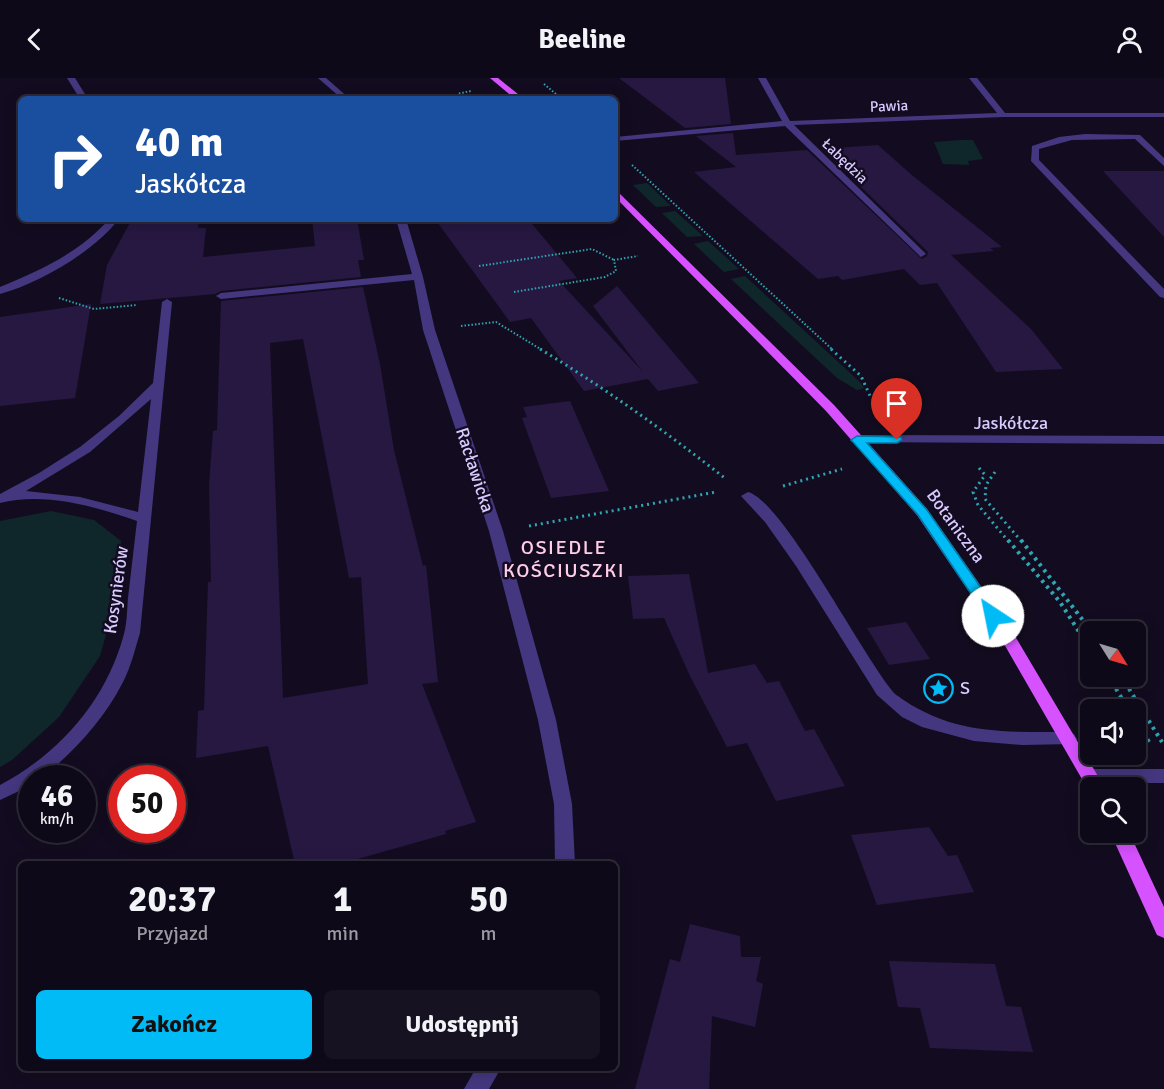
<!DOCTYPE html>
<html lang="pl">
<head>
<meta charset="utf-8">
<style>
  body { margin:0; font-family:Signika,sans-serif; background:#171221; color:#f1f3f6; height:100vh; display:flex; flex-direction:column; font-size:22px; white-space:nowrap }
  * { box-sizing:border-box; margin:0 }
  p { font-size:20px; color:#9b9aa2 }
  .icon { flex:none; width:33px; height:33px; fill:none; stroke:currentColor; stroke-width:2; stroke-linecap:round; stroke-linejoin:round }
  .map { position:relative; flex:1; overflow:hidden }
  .details { position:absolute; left:18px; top:783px; width:600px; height:210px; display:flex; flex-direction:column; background:#0e0918; border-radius:9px; box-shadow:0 3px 15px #0003,0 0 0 2px #2e2a37 }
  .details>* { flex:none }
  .banner { position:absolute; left:18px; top:18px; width:600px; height:126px; border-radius:9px; box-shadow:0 3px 15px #0003,0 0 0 2px #2e2a37; background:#1a4fa0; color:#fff; overflow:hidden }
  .needle { width:39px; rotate:127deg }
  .buttons { position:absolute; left:1080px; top:543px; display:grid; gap:12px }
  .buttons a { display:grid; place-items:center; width:66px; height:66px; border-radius:9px; background:#0e0918; box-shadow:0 3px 15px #0003,0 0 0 2px #2e2a37; font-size:30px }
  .speed { position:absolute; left:18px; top:687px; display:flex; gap:12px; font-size:30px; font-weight:700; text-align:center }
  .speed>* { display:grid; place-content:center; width:78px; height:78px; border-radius:50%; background:#0e0918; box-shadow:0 3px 15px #0003,0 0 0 2px #2e2a37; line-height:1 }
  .speed small { font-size:15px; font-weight:400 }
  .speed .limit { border:9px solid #d22; background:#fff; color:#111 }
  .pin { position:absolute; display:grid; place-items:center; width:51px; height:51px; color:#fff; margin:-62px -26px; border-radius:50% 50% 50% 0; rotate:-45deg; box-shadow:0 0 6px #0007 }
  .pin .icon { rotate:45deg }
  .me { position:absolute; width:66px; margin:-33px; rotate:326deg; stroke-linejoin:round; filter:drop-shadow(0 0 4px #0008) }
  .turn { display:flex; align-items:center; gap:21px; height:126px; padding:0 18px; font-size:27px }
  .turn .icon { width:78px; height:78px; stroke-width:2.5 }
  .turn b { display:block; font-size:42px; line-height:51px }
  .eta { display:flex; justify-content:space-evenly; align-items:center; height:102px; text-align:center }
  .eta b { font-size:36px; font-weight:800; line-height:42px }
  .button { display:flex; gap:12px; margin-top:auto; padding:12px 18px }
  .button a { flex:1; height:69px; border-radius:9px; background:#00bbf6; color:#111; font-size:24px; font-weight:800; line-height:69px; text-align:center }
  .button a+a { background:#171221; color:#f1f3f6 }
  header { display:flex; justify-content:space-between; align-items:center; height:78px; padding:0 18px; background:#0e0918; font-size:27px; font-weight:800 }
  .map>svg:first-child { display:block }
  .green { fill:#0f272a }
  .building { fill:#261841; fill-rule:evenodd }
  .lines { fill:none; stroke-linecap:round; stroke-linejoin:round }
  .path-far2 { stroke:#2da7b2; stroke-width:2; stroke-dasharray:1.5 2; stroke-linecap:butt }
  .path-far1 { stroke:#2da7b2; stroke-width:3; stroke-dasharray:2 4; stroke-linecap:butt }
  .path { stroke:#2da7b2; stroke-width:4; stroke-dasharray:3 4.5; stroke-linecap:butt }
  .minor { fill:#44377f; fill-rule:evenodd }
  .major { fill:#d752ff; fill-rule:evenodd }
  .route { fill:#00bbf6; stroke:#007aa0; stroke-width:1.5 }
  .labels { text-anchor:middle; stroke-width:5; stroke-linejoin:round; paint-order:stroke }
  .far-street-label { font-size:15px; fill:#d8cbff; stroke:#130c20 }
  .street-label { font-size:18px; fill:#d8cbff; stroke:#130c20 }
  .poi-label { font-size:18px; fill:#d8cbff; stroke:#130c20; text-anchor:start }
  .neighbourhood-label { font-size:20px; letter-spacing:1.5px; fill:#ffcde6; stroke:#130c20 }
</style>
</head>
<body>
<header><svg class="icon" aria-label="back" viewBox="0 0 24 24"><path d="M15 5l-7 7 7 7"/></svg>Beeline<svg class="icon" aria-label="person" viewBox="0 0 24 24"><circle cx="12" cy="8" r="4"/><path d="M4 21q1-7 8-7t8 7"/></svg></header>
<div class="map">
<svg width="1164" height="1011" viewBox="0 0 1164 1011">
  <rect width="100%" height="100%" fill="#130c20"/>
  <g class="green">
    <polygon points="961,62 973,62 983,81 968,83 969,87 943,86 934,64"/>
    <polygon points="647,105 671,128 656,129 633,107"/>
    <polygon points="675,133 703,158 687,159 662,135"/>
    <polygon points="708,163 739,191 724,194 694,166"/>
    <polygon points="745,198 860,304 864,310 857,312 837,300 731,201"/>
    <polygon points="51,433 94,442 121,463 117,517 100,578 59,639 12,682 0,689 0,443"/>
  </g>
  <g class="building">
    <polygon points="619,0 725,0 731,46 685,50"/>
    <polygon points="733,55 736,77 807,72 922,181 927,178 928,174 822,71 878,67 913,98 1002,169 990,170 994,173 951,177 1031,251 1063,291 996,294 937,205 920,207 904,191 842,202 838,198 818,201 694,94 736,89 696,58"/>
    <polygon points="1103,93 1164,93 1164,159"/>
    <polygon points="132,141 199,141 198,150 206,150 203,179 315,168 312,141 357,141 364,182 358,182 361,199 221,213 215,216 100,226 107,187"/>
    <polygon points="435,141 528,141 577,200 559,203 643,294 593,228 617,208 699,305 658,313 648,301 584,313 531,240 510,244"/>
    <path d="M 363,209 L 380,286 L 394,372 L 423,488 L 426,487 L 438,604 L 422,606 L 476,744 L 445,753 L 446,756 L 340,786 L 295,786 L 268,668 L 196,680 L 198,633 L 204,632 L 208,504 L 211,504 L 209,407 L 213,353 L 217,352 L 221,223 ZM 303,261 L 349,500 L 361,499 L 368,606 L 283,620 L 270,265 Z"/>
    <polygon points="91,226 75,320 0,328 0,239"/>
    <polygon points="570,323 609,413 551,420 522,340 527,339 523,329"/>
    <polygon points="689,496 708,595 755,586 767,605 779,603 805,653 814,651 845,708 776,723 747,665 727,669 690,598 664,540 633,541 628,498"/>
    <polygon points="906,544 930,581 889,587 867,550"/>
    <polygon points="929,749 948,778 957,777 974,814 877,827 851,757"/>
    <polygon points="690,846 740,858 741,879 761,879 756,903 763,906 755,949 712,938 709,1011 635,1011 670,881 680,884"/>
    <polygon points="889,883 995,886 1006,928 1021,929 1033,974 930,970 920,930 898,929"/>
  </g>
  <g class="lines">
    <g class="path-far2">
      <polyline points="544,6 562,21"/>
      <polyline points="458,21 457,16 471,13"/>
      <polyline points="632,87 833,272"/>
      <polyline points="479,188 592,171 614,182"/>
      <polyline points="514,214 605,199 616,193 614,182 638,178"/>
      <polyline points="59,220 94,231 137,227"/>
      <polyline points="461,248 496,244 542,272"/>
    </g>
    <g class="path-far1">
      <path d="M 540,271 C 605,310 666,354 726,401"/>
      <polyline points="831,271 861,298 871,320"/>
      <polyline points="979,390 985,397 973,414 978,427 1009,464"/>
      <polyline points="995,394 986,407 985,421 1022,464"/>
      <polyline points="783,408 842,391"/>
      <polyline points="529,448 716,414"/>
    </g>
    <g class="path">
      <polyline points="1008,462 1060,524 1090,571"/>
      <polyline points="1021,462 1092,554"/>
      <polyline points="1108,598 1129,632"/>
      <polyline points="1121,598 1162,664"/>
      <polyline points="1136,642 1149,664"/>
    </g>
    <g class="minor">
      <polygon points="67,0 75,0 88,21 80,21"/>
      <polygon points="318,0 326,0 350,21 342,21"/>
      <polygon points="758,0 766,0 790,43 997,35 969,0 977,0 1005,35 1164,35 1164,39 1003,39 794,47 924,174 926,176 921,179 785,48 615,63 615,59 782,43"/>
      <polygon points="1085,56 1140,57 1164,80 1164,88 1135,61 1072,62 1039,71 1039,82 1164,211 1164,220 1160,219 1031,83 1032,68 1059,59"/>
      <path d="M 109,141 L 119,141 C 93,174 40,205 0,216 L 0,209 C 39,193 81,174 109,141 Z"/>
      <polygon points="396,141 406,141 423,199 435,252 503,453 556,642 572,726 575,786 555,786 554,726 538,642 489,453 423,252 414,202 221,221 216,218 221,215 412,196"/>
      <path d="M 167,221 L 172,224 L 140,555 C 135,571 131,589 123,604 C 103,643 75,672 42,700 L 32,700 L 32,707 L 0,722 L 0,707 C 60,675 106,623 124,556 C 127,545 127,532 128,520 C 131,494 134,469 137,443 C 95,428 43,414 0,425 L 0,416 L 39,395 L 80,369 L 119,338 L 153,305 L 162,224 ZM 151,321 L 138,434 L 80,419 L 26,413 L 90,374 Z"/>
      <polygon points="857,357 1164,358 1164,366 852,364 851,361"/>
      <path d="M 748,414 C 783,423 864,581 895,616 C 950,657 1003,654 1068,654 L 1074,656 L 1077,661 L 1074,666 L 1022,667 L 974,663 L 922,649 L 902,639 L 877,617 L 796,488 L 765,444 L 741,418 Z"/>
      <polygon points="1091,691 1164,691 1164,705 1091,705 1085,703 1082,698 1085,693"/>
      <polygon points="476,990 501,990 489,1011 464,1011"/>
    </g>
    <g class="major">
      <polygon points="490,0 498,0 524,21 515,21"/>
      <polygon points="615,111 834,327 927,431 1012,553 1105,710 1090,710 1090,715 1000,559 917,437 826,333 615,119"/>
      <polygon points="1110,754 1129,754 1164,829 1164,860 1157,857"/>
    </g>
  </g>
  <polygon class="route" points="857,358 901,359 902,362 897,365 867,365 927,432 998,534 1000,538 998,541 988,541 918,437 853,364 851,362"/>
  <defs>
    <symbol id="sight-ring" viewBox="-11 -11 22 22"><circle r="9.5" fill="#130c20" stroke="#00bbf6" stroke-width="1.5"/><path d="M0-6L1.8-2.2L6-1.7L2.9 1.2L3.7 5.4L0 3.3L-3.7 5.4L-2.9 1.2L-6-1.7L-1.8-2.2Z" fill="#00bbf6"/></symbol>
  </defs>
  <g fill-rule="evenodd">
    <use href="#sight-ring" x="922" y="594" width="33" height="33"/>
  </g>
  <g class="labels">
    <g class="far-street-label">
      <text transform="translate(889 28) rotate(-2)" y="5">Pawia</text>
      <text transform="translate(845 83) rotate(44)" y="5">Łabędzia</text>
    </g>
    <g class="street-label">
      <text x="1011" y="351">Jaskółcza</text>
      <text transform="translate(475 392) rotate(72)" y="6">Racławicka</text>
      <text transform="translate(956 448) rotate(54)" y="6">Botaniczna</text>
      <text transform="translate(116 512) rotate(-82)" y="6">Kosynierów</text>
    </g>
    <g class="poi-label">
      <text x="960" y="616">S</text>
    </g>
    <g class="neighbourhood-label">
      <text x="564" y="476">OSIEDLE<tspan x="564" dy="23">KOŚCIUSZKI</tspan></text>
    </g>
  </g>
</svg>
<div class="buttons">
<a><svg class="needle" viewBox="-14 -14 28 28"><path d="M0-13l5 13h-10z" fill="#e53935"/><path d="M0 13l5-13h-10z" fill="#9b9aa2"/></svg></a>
<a><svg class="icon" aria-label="sound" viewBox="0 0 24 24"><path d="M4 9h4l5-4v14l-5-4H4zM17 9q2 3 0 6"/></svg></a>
<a><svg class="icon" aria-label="search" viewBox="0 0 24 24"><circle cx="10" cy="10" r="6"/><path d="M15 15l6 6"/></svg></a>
</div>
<div class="speed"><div>46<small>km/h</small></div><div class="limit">50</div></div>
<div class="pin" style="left:897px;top:362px;background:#d93025"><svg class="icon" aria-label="arrive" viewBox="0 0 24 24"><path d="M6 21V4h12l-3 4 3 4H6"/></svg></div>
<svg class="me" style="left:993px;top:538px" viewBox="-20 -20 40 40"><circle r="19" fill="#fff"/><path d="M0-13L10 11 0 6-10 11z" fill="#00bbf6"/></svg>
<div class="banner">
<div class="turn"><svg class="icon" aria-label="right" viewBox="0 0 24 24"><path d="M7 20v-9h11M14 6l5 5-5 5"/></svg><div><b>40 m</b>Jaskółcza</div></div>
</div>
<section class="details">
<div class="eta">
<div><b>20:37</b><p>Przyjazd</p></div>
<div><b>1</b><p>min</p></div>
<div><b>50</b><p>m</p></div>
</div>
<div class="button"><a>Zakończ</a><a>Udostępnij</a></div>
</section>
</div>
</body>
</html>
